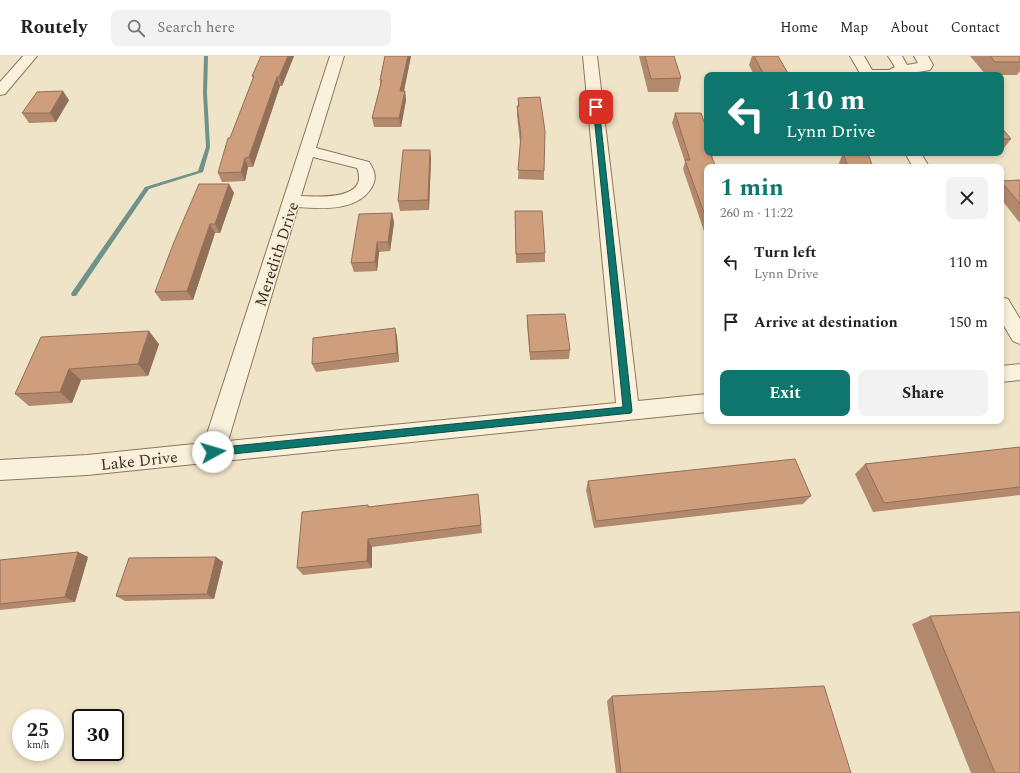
<!DOCTYPE html>
<html lang="en">
<head>
<meta charset="utf-8">
<style>
  body { margin:0; font-family:Spectral,serif; background:#f2f2f2; color:#222; height:100vh; display:flex; flex-direction:column; font-size:15px; white-space:nowrap }
  * { box-sizing:border-box; margin:0 }
  p { font-size:13px; color:#767676 }
  .icon { flex:none; width:22px; height:22px; fill:none; stroke:currentColor; stroke-width:2; stroke-linecap:round; stroke-linejoin:round }
  .map { position:relative; flex:1; overflow:hidden }
  .details { position:absolute; left:704px; top:108px; width:300px; height:260px; display:flex; flex-direction:column; background:#fff; border-radius:8px; box-shadow:0 2px 6px #0003 }
  .details>* { flex:none }
  .hud { position:absolute; left:704px; top:16px; width:300px; height:84px; border-radius:8px; box-shadow:0 2px 6px #0003; background:#0f766e; color:#fff; overflow:hidden }
  .speed { position:absolute; left:12px; top:653px; display:flex; gap:8px; font-size:20px; font-weight:700; text-align:center }
  .speed>* { display:grid; place-content:center; width:52px; height:52px; border-radius:50%; background:#fff; box-shadow:0 2px 6px #0003; line-height:1 }
  .speed small { font-size:10px; font-weight:400 }
  .speed .limit { border:2px solid #111; border-radius:6px; background:#fff; color:#111 }
  .pin { position:absolute; display:grid; place-items:center; width:34px; height:34px; color:#fff; margin:-17px; border-radius:8px; box-shadow:0 2px 6px #0006 }
  .me { position:absolute; width:44px; margin:-22px; rotate:84deg; stroke-linejoin:round; filter:drop-shadow(0 0 3px #0008) }
  .turn { display:flex; align-items:center; gap:14px; height:84px; padding:0 16px; font-size:18px }
  .turn .icon { width:52px; height:52px; stroke-width:2.5 }
  .turn b { display:block; font-size:28px; line-height:34px }
  .round { display:grid; place-items:center; flex:none; width:42px; height:42px; border-radius:8px; background:#f2f2f2 }
  .head { display:flex; align-items:center; justify-content:space-between; height:68px; padding:0 16px }
  h1 { font-size:24px; font-weight:700; line-height:30px; color:#0f766e }
  .action { display:flex; gap:8px; margin-top:auto; padding:8px 16px }
  .action a { flex:1; height:46px; border-radius:8px; background:#0f766e; color:#fff; font-size:16px; font-weight:700; line-height:46px; text-align:center }
  .action a+a { background:#f2f2f2; color:#222 }
  ul { padding:0; list-style:none }
  li { display:flex; align-items:center; gap:12px; height:60px; padding:0 16px }
  li div { flex:1 }
  li b { display:block; font-size:15px }
  li em { font-style:normal }
  header { display:flex; align-items:center; gap:24px; box-sizing:border-box; height:56px; padding:0 20px; background:#fff; border-bottom:1px solid #e0e0e0 }
  header strong { font-size:19px }
  nav { display:flex; gap:22px; margin-inline-start:auto; font-size:14px }
  .search { width:280px; height:36px; background:#f2f2f2; display:flex; align-items:center; gap:10px; box-sizing:border-box; padding:0 14px; border-radius:8px; color:#767676; font-size:15px }
  .map>svg:first-child { display:block }
  .lines { fill:none; stroke-linecap:round; stroke-linejoin:round }
  .stream { fill:#6f938a; fill-rule:evenodd }
  .minor-casing { stroke:#8d765c; stroke-width:2 }
  .minor { fill:#faf1dc; fill-rule:evenodd }
  .wall { fill:#b2896c }
  .shaded-wall { fill:#916f58 }
  .building { fill:#cf9f7d; stroke:#916f58 }
  .route { fill:#0f766e; stroke:#0a4d48 }
  .labels { text-anchor:middle; stroke-width:3; stroke-linejoin:round; paint-order:stroke }
  .street-label { font-size:16px; fill:#3d2e20; stroke:#f7eed8 }
</style>
</head>
<body>
<header>
<strong>Routely</strong>
<div class="search"><svg class="icon" aria-label="search" viewBox="0 0 24 24"><circle cx="10" cy="10" r="6"/><path d="M15 15l6 6"/></svg>Search here</div>
<nav><a>Home</a><a>Map</a><a>About</a><a>Contact</a></nav>
</header>
<div class="map">
<svg width="1020" height="717" viewBox="0 0 1020 717">
  <rect width="100%" height="100%" fill="#f0e4c8"/>
  <g class="lines">
    <polygon class="stream" points="204,0 208,0 207,37 210,91 203,116 149,133 76,240 72,240 71,238 72,236 145,131 198,115 206,91 203,37"/>
    <defs>
      <g id="minor">
        <polygon points="23,0 37,0 5,38 0,39 0,26"/>
        <path d="M 330,0 L 344,0 L 316,92 L 369,106 C 375,115 378,123 370,134 C 355,155 322,153 298,151 L 228,385 L 616,347 L 583,0 L 597,0 L 638,345 L 707,338 L 707,356 L 87,419 L 0,424 L 0,404 L 87,399 L 204,387 ZM 313,101 L 357,112 C 370,144 319,141 301,140 Z"/>
        <polygon points="850,0 864,0 872,14 889,14 895,11 888,0 902,0 907,9 918,7 914,0 928,0 933,9 930,14 901,19 861,19"/>
        <polygon points="905,97 921,97 929,111 913,111"/>
        <polygon points="1001,241 1008,243 1020,263 1020,288 1013,285 1001,265"/>
        <polygon points="1020,308 1020,324 1001,326 1001,310"/>
      </g>
    </defs>
    <use href="#minor" class="minor-casing"/>
    <use href="#minor" class="minor"/>
  </g>
  <g class="wall">
    <polygon points="294,0 282,30 280,30 253,111 248,111 245,125 222,126 218,117 253,22 252,20"/>
    <polygon points="385,0 411,0 404,35 405,35 406,44 401,71 374,71 372,62 380,29 380,24"/>
    <polygon points="639,0 674,0 681,22 678,36 648,36"/>
    <polygon points="752,0 778,0 789,19 754,19 749,9"/>
    <polygon points="970,0 1020,0 1020,15 1017,19 986,19"/>
    <polygon points="518,42 544,115 544,124 518,123 520,87 517,60 517,50 518,50"/>
    <polygon points="69,44 56,66 29,67 22,57"/>
    <polygon points="675,57 707,97 714,97 712,102 707,111 707,192 705,185 706,181 683,113 685,106 672,67"/>
    <polygon points="1001,71 1011,83 1004,92 1001,92"/>
    <polygon points="430,94 431,103 429,154 400,155 398,145"/>
    <polygon points="843,97 873,111 840,111 839,107"/>
    <polygon points="1020,124 1020,166 1019,166 1001,143 1001,125"/>
    <polygon points="229,128 234,137 220,177 215,177 193,244 161,245 155,236"/>
    <polygon points="515,155 545,197 545,206 516,207"/>
    <polygon points="392,157 394,167 390,195 379,196 377,215 354,216 351,207"/>
    <polygon points="527,259 570,294 569,303 530,304 527,268"/>
    <polygon points="395,272 397,281 399,306 316,316 312,308"/>
    <polygon points="41,281 159,288 148,320 81,324 72,347 29,350 15,338"/>
    <polygon points="1020,391 1020,439 873,456 855,418 865,408"/>
    <polygon points="588,425 811,440 803,448 594,472 586,434"/>
    <polygon points="478,438 482,477 372,491 372,512 303,519 297,512 368,449 369,451"/>
    <polygon points="78,496 88,501 75,546 0,554 0,504"/>
    <polygon points="216,501 223,506 214,543 125,545 116,540"/>
    <polygon points="930,560 1020,717 971,717 912,568"/>
    <polygon points="612,640 851,717 616,717 607,645"/>
  </g>
  <g class="shaded-wall">
    <polygon points="288,0 294,0 282,30 279,21"/>
    <polygon points="408,0 411,0 402,44 400,35"/>
    <polygon points="277,21 280,30 253,111 249,101"/>
    <polygon points="63,35 69,44 56,66 50,57"/>
    <polygon points="405,35 406,44 401,71 399,62"/>
    <polygon points="430,94 431,103 429,154 428,144"/>
    <polygon points="245,102 248,111 245,125 241,116"/>
    <polygon points="229,128 234,137 220,177 215,168"/>
    <polygon points="392,157 394,167 390,195 388,186"/>
    <polygon points="210,168 215,177 193,244 187,235"/>
    <polygon points="377,186 379,196 377,215 375,206"/>
    <polygon points="395,272 397,281 399,306 397,297"/>
    <polygon points="149,275 159,288 148,320 138,308"/>
    <polygon points="69,313 81,324 72,347 60,336"/>
    <polygon points="368,483 372,491 372,512 367,505"/>
    <polygon points="78,496 88,501 75,546 65,541"/>
    <polygon points="216,501 223,506 214,543 207,538"/>
  </g>
  <g class="building">
    <polygon points="261,0 288,0 279,21 277,21 249,101 245,102 241,116 218,117 228,82 230,82 254,20 252,20"/>
    <polygon points="385,0 408,0 400,35 405,35 399,62 372,62 382,24 380,24"/>
    <polygon points="645,0 674,0 681,22 651,23"/>
    <polygon points="754,0 778,0 789,19 764,19"/>
    <polygon points="990,0 1020,0 1020,6 995,6"/>
    <polygon points="63,35 50,57 22,57 37,36"/>
    <polygon points="540,41 545,75 544,115 518,114 521,80 517,50 519,50 518,42"/>
    <polygon points="675,57 701,57 707,74 707,97 710,97 716,111 707,111 707,165 685,104 690,104"/>
    <polygon points="1001,71 1011,83 1001,83"/>
    <polygon points="403,94 430,94 428,144 398,145"/>
    <polygon points="843,97 868,98 873,111 848,111"/>
    <polygon points="1020,124 1020,148 1001,125"/>
    <polygon points="199,128 229,128 215,168 210,168 187,235 155,236 174,186"/>
    <polygon points="515,155 542,155 545,197 516,198"/>
    <polygon points="392,157 388,186 377,186 375,206 351,207 359,158"/>
    <polygon points="565,258 570,294 530,296 527,259"/>
    <polygon points="395,272 397,297 312,308 313,282"/>
    <polygon points="149,275 138,308 69,313 60,336 15,338 41,281"/>
    <polygon points="1020,391 1020,431 884,447 865,408"/>
    <polygon points="795,403 811,440 596,465 588,425"/>
    <polygon points="478,438 481,469 368,483 367,505 297,512 302,456 368,449 368,451"/>
    <polygon points="78,496 65,541 0,548 0,504"/>
    <polygon points="216,501 207,538 116,540 129,502"/>
    <polygon points="1020,556 1020,717 995,717 930,560"/>
    <polygon points="824,630 851,717 621,717 612,640"/>
  </g>
  <polygon class="route" points="593,49 599,51 632,355 631,357 213,400 210,399 208,396 213,392 623,351"/>
  <g class="labels">
    <g class="street-label">
      <text transform="translate(276 198) rotate(-72)" y="6">Meredith Drive</text>
      <text transform="translate(139 404) rotate(-6)" y="6">Lake Drive</text>
    </g>
  </g>
</svg>
<div class="speed"><div>25<small>km/h</small></div><div class="limit">30</div></div>
<div class="pin" style="left:596px;top:51px;background:#d93025"><svg class="icon" aria-label="arrive" viewBox="0 0 24 24"><path d="M6 21V4h12l-3 4 3 4H6"/></svg></div>
<svg class="me" style="left:213px;top:396px" viewBox="-20 -20 40 40"><circle r="19" fill="#fff"/><path d="M0-13L10 11 0 6-10 11z" fill="#0f766e"/></svg>
<div class="hud">
<div class="turn"><svg class="icon" aria-label="left" viewBox="0 0 24 24"><path d="M17 20v-9H6M10 6l-5 5 5 5"/></svg><div><b>110 m</b>Lynn Drive</div></div>
</div>
<section class="details">
<div class="head"><div><h1>1 min</h1><p>260 m · 11:22</p></div><a class="round"><svg class="icon" aria-label="close" viewBox="0 0 24 24"><path d="M6 6l12 12M18 6L6 18"/></svg></a></div>
<ul>
<li><svg class="icon" aria-label="left" viewBox="0 0 24 24"><path d="M17 20v-9H6M10 6l-5 5 5 5"/></svg><div><b>Turn left</b><p>Lynn Drive</p></div><em>110 m</em></li>
<li><svg class="icon" aria-label="arrive" viewBox="0 0 24 24"><path d="M6 21V4h12l-3 4 3 4H6"/></svg><div><b>Arrive at destination</b></div><em>150 m</em></li>
</ul>
<div class="action"><a>Exit</a><a>Share</a></div>
</section>
</div>
</body>
</html>
